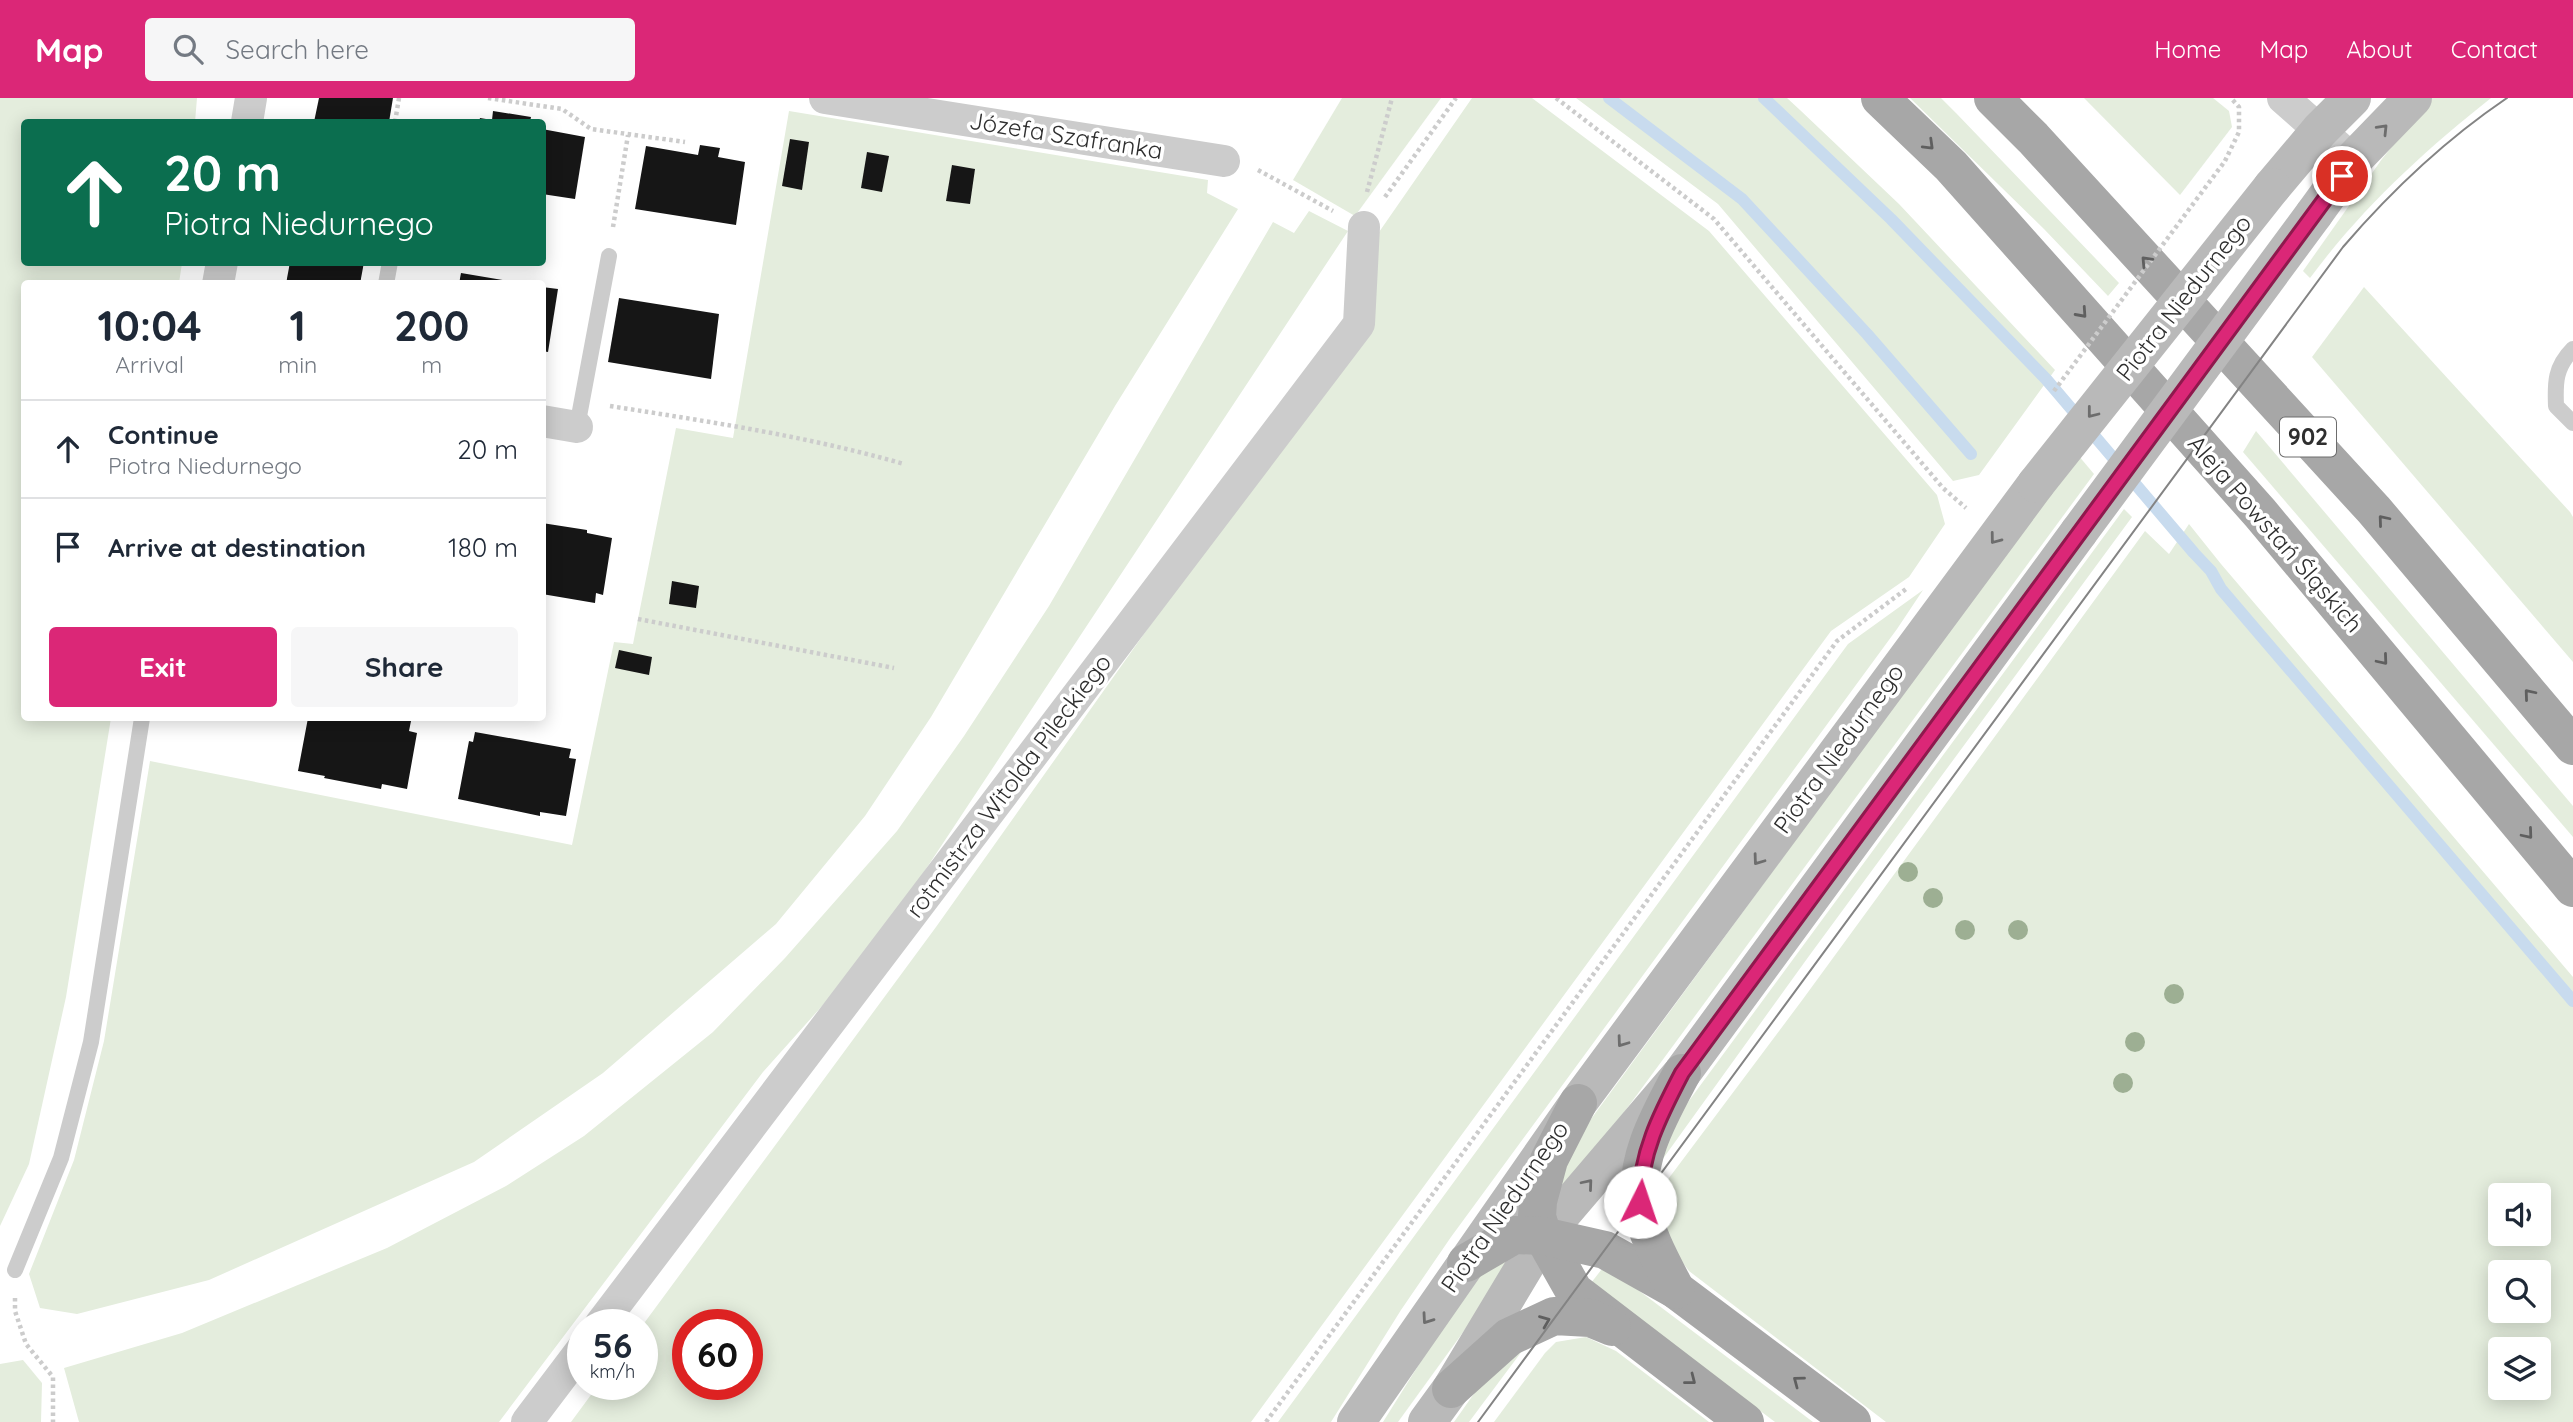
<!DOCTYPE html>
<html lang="en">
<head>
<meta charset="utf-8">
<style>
  body { margin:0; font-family:Quicksand,sans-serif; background:#f6f6f7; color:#1f2937; height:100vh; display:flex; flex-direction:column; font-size:26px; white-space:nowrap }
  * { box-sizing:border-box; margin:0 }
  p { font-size:23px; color:#747a83 }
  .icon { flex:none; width:38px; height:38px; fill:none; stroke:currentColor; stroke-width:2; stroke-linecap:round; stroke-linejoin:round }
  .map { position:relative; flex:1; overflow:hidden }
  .side { position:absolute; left:21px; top:182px; width:525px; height:441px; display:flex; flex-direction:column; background:#fff; border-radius:7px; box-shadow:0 4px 18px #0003 }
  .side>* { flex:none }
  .banner { position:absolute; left:21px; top:21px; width:525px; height:147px; border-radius:7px; box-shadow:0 4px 18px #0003; background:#0b6e4f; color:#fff; overflow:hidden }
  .buttons { position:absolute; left:2488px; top:1085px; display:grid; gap:14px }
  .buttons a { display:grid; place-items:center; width:63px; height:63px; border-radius:7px; background:#fff; box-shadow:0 4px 18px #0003; font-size:35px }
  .speed { position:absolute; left:567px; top:1211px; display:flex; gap:14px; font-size:35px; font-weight:700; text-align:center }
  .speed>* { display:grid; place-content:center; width:91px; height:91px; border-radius:50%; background:#fff; box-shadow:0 4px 18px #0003; line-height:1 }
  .speed small { font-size:18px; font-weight:400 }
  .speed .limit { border:10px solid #d22; background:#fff; color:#111 }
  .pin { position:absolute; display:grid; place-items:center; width:60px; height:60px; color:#fff; margin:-30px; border:4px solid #fff; border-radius:50%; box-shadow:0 2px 7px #0007 }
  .me { position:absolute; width:77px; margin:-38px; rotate:4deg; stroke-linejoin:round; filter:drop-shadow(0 0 5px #0008) }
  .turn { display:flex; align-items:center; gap:24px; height:147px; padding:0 28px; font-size:32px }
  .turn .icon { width:91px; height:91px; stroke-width:2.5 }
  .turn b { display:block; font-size:49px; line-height:60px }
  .eta { display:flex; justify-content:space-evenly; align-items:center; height:119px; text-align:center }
  .eta b { font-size:42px; font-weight:700; line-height:49px }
  .primary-button { display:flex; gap:14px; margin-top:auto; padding:14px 28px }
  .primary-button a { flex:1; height:80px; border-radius:7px; background:#db2777; color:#fff; font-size:28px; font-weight:700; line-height:80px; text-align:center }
  .primary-button a+a { background:#f6f6f7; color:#1f2937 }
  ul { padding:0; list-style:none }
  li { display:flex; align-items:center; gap:21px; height:98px; padding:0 28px; border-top:2px solid #e0e1e3 }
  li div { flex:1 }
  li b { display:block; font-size:26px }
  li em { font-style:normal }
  header { display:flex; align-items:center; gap:42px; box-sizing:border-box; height:98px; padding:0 35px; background:#db2777; color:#fff }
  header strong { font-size:33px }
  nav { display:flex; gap:38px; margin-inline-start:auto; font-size:24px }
  .search { width:490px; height:63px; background:#f6f6f7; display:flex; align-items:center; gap:18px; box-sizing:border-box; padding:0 24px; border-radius:7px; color:#747a83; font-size:26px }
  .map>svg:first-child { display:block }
  .green { fill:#e4eddd; fill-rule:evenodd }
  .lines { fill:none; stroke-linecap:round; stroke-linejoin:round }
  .stream { stroke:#c8dbee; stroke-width:12 }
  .building { fill:#161616 }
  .path { stroke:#ccc; stroke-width:4.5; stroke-dasharray:3.5 3.5; stroke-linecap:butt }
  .lane { stroke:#ccc; stroke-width:16 }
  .street { stroke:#ccc; stroke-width:32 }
  .secondary { stroke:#b9b9b9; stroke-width:38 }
  .primary { stroke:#a7a7a7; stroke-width:38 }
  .tram { stroke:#848484; stroke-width:2 }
  .path-bridge { stroke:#ccc; stroke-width:4.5; stroke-dasharray:3.5 3.5; stroke-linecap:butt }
  .secondary-bridge { stroke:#b9b9b9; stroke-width:38 }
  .tree { fill:#9daf93 }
  .oneway { stroke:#6d6d6d }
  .oneway2 { stroke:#5f5f5f }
  .route-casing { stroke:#8e194d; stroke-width:18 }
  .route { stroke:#db2777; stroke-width:12 }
  .labels { text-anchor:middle; stroke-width:7; stroke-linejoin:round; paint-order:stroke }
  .shield { fill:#fff; stroke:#6d6d6d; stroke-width:2 }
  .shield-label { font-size:23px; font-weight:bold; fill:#2f2f2f }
  .street-label { font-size:24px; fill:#2f2f2f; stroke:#fff }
</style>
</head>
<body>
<header>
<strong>Map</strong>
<div class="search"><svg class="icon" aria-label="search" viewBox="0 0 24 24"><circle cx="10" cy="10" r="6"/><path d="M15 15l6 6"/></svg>Search here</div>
<nav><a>Home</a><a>Map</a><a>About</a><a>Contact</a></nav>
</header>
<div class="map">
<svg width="2573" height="1324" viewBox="0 0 2573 1324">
  <rect width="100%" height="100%" fill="#fff"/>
  <g class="green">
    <polygon points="0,0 197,0 195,24 24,24 24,164 182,165 179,185 24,186 24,620 111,620 66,899 29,1066 0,1128"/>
    <polygon points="1342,0 1441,0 1355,118 1293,82"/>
    <path d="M 1472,0 L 1532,0 L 1709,133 L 1937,397 L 1945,426 L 1909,479 L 1831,533 L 1251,1324 L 571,1324 L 599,1286 L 642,1286 L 642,1228 L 936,829 L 1200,457 L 1367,232 L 1377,137 ZM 688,1227 L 747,1227 L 747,1286 L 688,1286 Z"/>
    <polygon points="1576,0 1787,0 1800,12 1899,106 2055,272 1979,377 1953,383 1718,106"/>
    <polygon points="1910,0 1941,0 1956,15 2119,185 2108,198 2044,131"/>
    <polygon points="2084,0 2213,0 2229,13 2232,29 2180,97"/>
    <path d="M 2431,0 L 2491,0 C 2424,53 2361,111 2310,180 L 2303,173 L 2382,61 Z"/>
    <polygon points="789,13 1208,82 1207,95 1238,111 1115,308 931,619 865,718 776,826 603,975 474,1064 209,1182 77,1216 40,1210 29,1176 74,1062 104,943 150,663 572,747 614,544 633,546 676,330 733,340"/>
    <polygon points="1309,113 1348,133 873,851 763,974 499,1324 79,1324 64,1270 182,1235 387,1150 506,1088 584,1038 713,934 785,860 897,733 964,638 1049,508 1273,124 1294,135"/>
    <polygon points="2364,189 2570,414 2573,419 2573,564 2312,259"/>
    <polygon points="2256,333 2573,708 2573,739 2243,354"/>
    <polygon points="2078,357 2094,376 1586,1066 1550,1097 1572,1047"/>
    <polygon points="2124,411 2132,419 1809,858 1657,1069 1680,1015"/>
    <path d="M 2189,426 L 2221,466 L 2573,879 L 2573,1324 L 1886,1324 L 1689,1173 L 1671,1149 L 1657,1096 L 1803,901 L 2145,433 L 2169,456 ZM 2501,1097 L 2539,1097 L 2539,1136 L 2501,1136 ZM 2501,1174 L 2539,1174 L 2539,1213 L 2501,1213 ZM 2501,1251 L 2539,1251 L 2539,1290 L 2501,1290 Z"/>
    <polygon points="1923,492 1897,531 1451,1139 1401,1212 1331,1324 1278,1324 1848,546"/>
    <polygon points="1511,1155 1477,1215 1398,1324 1383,1324 1443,1228 1481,1175"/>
    <polygon points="1605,1167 1813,1324 1775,1324 1591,1185"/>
    <polygon points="1586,1239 1616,1253 1709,1324 1494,1324 1545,1255 1556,1244"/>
    <polygon points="1528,1245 1469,1324 1454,1324 1490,1273"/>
    <polygon points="23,1262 42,1285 41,1324 0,1324 0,1266"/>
  </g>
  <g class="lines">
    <g class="stream">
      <polyline points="1609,0 1742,101 1867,236 1971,356"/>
      <polyline points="1764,0 1891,121 2046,281 2194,455 2211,473 2221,491 2573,903"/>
    </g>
  </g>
  <g class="building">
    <polygon points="319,0 393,0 389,24 314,24"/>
    <polygon points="493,13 531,19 530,24 479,24 480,20 492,22"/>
    <polygon points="542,31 585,39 575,101 542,96"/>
    <polygon points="790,41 809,44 802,92 782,88"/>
    <polygon points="700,47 720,50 718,59 745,64 736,127 635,111 646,48 698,57"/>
    <polygon points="867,54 889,58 882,94 861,90"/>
    <polygon points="952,67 975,71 970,106 946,103"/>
    <polygon points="290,164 364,164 360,186 286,186"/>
    <polygon points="461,175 514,184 514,186 459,186"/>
    <polygon points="542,189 558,191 548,254 542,253"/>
    <polygon points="619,200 719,216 711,281 608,264"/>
    <polygon points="542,425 587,432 587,435 612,440 603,497 596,495 595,505 542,496"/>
    <polygon points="672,483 699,488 696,510 669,506"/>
    <polygon points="619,552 652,559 649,577 615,570"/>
    <polygon points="308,620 391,620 411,623 409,633 417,635 407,691 382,686 381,691 324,680 325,678 298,673"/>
    <polygon points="475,634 571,651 569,660 576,661 566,718 540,714 540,718 458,701 469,643 473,644"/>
  </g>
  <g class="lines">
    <g class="path">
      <polyline points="488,0 562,11 591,31 685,44"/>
      <polyline points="1556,0 1714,121 1943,390 1966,410"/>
      <polyline points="395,24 399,0"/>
      <polyline points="2225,63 2239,34 2239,9 2231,0"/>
      <polyline points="1258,72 1333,113"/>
      <polyline points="1367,94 1392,0"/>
      <polyline points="1385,99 1456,0"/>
      <polyline points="613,129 628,37"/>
      <path d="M 610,308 C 711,324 806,338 904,366"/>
      <polyline points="638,521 894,570"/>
      <polyline points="15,1200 15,1213 26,1246 53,1279 53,1324"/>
      <polyline points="1266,1324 1837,543 1906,491"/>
    </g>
    <g class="lane">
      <polyline points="386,186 390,164"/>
      <path d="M 2573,251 C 2555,269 2555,285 2556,308 L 2573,325"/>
      <polyline points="577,329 609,158"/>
      <polyline points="15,1172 61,1060 91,944 142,620"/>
    </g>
    <g class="street">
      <polyline points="825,0 1224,63"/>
      <polyline points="2283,0 2353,62"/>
      <polyline points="247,24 251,0"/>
      <polyline points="218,186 222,164"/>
      <polyline points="542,323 577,329"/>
      <polyline points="600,1227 1359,226 1364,129"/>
      <polyline points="527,1324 583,1250"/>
    </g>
    <g class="secondary">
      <polyline points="2272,89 2320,32 2352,0"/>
      <polyline points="2314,116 2353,62 2413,0"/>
      <polyline points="1356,1324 1578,1005 2036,386"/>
      <polyline points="1427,1324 1451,1291 1543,1138 1682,975 2079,434"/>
    </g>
    <g class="primary">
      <polyline points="1880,0 1951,68 2260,415 2573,790"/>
      <polyline points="1993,0 2033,40 2374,412 2573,648"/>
      <polyline points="1578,1005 1549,1062 1538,1103 1537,1119 1543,1138 1574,1193 1745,1324"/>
      <polyline points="1466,1165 1514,1137 1543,1138 1605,1152 1676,1192 1852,1324"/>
      <path d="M 1676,1192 C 1662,1165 1646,1137 1641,1107 C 1633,1061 1662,1013 1682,975"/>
      <polyline points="1451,1291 1509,1239 1554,1218 1590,1220 1612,1229"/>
    </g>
    <path class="tram" d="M 1478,1324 L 2343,149 C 2392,92 2445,42 2507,0"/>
    <polyline class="path-bridge" points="2054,293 2225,63"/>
    <g class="secondary-bridge">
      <polyline points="2036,386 2272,89"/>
      <polyline points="2079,434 2314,116"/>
    </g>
  </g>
  <g class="tree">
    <circle cx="1908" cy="774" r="10"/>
    <circle cx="1933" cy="800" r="10"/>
    <circle cx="1965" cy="832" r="10"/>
    <circle cx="2018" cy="832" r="10"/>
    <circle cx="2174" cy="896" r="10"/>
    <circle cx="2135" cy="944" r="10"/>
    <circle cx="2123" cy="985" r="10"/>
  </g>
  <defs><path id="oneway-chevron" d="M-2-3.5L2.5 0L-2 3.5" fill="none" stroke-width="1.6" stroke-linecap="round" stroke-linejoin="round" transform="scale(1.75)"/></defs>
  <g class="oneway">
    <use href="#oneway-chevron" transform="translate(2383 31) rotate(-46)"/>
    <use href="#oneway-chevron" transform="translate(2092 315) rotate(128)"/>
    <use href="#oneway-chevron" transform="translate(1995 441) rotate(127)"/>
    <use href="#oneway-chevron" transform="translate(1758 762) rotate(126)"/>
    <use href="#oneway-chevron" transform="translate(1622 944) rotate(126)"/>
    <use href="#oneway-chevron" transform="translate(1588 1086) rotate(-50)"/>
    <use href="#oneway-chevron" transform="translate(1427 1221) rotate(125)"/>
  </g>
  <g class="oneway2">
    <use href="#oneway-chevron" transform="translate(1929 47) rotate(44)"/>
    <use href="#oneway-chevron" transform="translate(2146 163) rotate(-133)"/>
    <use href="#oneway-chevron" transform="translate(2082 215) rotate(48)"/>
    <use href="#oneway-chevron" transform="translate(2383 422) rotate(-130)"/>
    <use href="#oneway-chevron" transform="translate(2383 562) rotate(50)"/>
    <use href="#oneway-chevron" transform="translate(2529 596) rotate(-130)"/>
    <use href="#oneway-chevron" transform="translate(2528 736) rotate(50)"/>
    <use href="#oneway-chevron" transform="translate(1545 1223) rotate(-22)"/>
    <use href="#oneway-chevron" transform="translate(1691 1282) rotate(38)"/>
    <use href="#oneway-chevron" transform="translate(1798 1283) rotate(-143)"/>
  </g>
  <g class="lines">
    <defs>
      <path id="route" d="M 1640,1104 C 1640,1056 1660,1017 1682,975 L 2342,78"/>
    </defs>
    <use href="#route" class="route-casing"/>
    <use href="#route" class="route"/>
  </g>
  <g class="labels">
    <rect class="shield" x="2280" y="319.5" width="56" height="39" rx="5"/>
    <g class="shield-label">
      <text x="2308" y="347">902</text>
    </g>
    <g class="street-label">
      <text transform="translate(1066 38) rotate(9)" y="8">Józefa Szafranka</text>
      <text transform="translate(2184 200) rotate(-52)" y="8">Piotra Niedurnego</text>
      <text transform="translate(2275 436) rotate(49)" y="8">Aleja Powstań Śląskich</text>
      <text transform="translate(1839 651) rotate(-54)" y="8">Piotra Niedurnego</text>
      <text transform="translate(1009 688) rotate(-53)" y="8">rotmistrza Witolda Pileckiego</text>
      <text transform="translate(1505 1109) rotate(-55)" y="8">Piotra Niedurnego</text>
    </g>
  </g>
</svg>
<div class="buttons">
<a><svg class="icon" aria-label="sound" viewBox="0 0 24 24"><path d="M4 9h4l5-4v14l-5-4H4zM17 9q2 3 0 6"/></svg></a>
<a><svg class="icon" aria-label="search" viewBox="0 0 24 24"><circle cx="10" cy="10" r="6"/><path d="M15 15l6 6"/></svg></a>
<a><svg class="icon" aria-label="layers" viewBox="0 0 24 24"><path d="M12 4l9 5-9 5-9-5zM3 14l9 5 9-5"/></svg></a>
</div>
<div class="speed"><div>56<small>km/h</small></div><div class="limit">60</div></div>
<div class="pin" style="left:2342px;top:78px;background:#d93025"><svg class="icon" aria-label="arrive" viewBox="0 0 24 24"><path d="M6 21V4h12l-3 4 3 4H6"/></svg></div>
<svg class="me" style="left:1640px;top:1104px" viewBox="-20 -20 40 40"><circle r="19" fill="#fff"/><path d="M0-13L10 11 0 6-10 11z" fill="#db2777"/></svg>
<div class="banner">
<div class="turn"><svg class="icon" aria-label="ahead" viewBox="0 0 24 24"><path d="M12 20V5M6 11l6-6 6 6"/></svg><div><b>20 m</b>Piotra Niedurnego</div></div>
</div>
<section class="side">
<div class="eta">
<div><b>10:04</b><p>Arrival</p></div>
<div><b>1</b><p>min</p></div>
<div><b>200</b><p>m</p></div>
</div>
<ul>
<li><svg class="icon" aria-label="ahead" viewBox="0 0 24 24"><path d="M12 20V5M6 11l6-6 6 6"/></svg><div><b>Continue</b><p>Piotra Niedurnego</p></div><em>20 m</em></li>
<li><svg class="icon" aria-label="arrive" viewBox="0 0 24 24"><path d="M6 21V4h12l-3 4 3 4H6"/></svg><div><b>Arrive at destination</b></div><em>180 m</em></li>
</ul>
<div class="primary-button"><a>Exit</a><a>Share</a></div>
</section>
</div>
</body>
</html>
